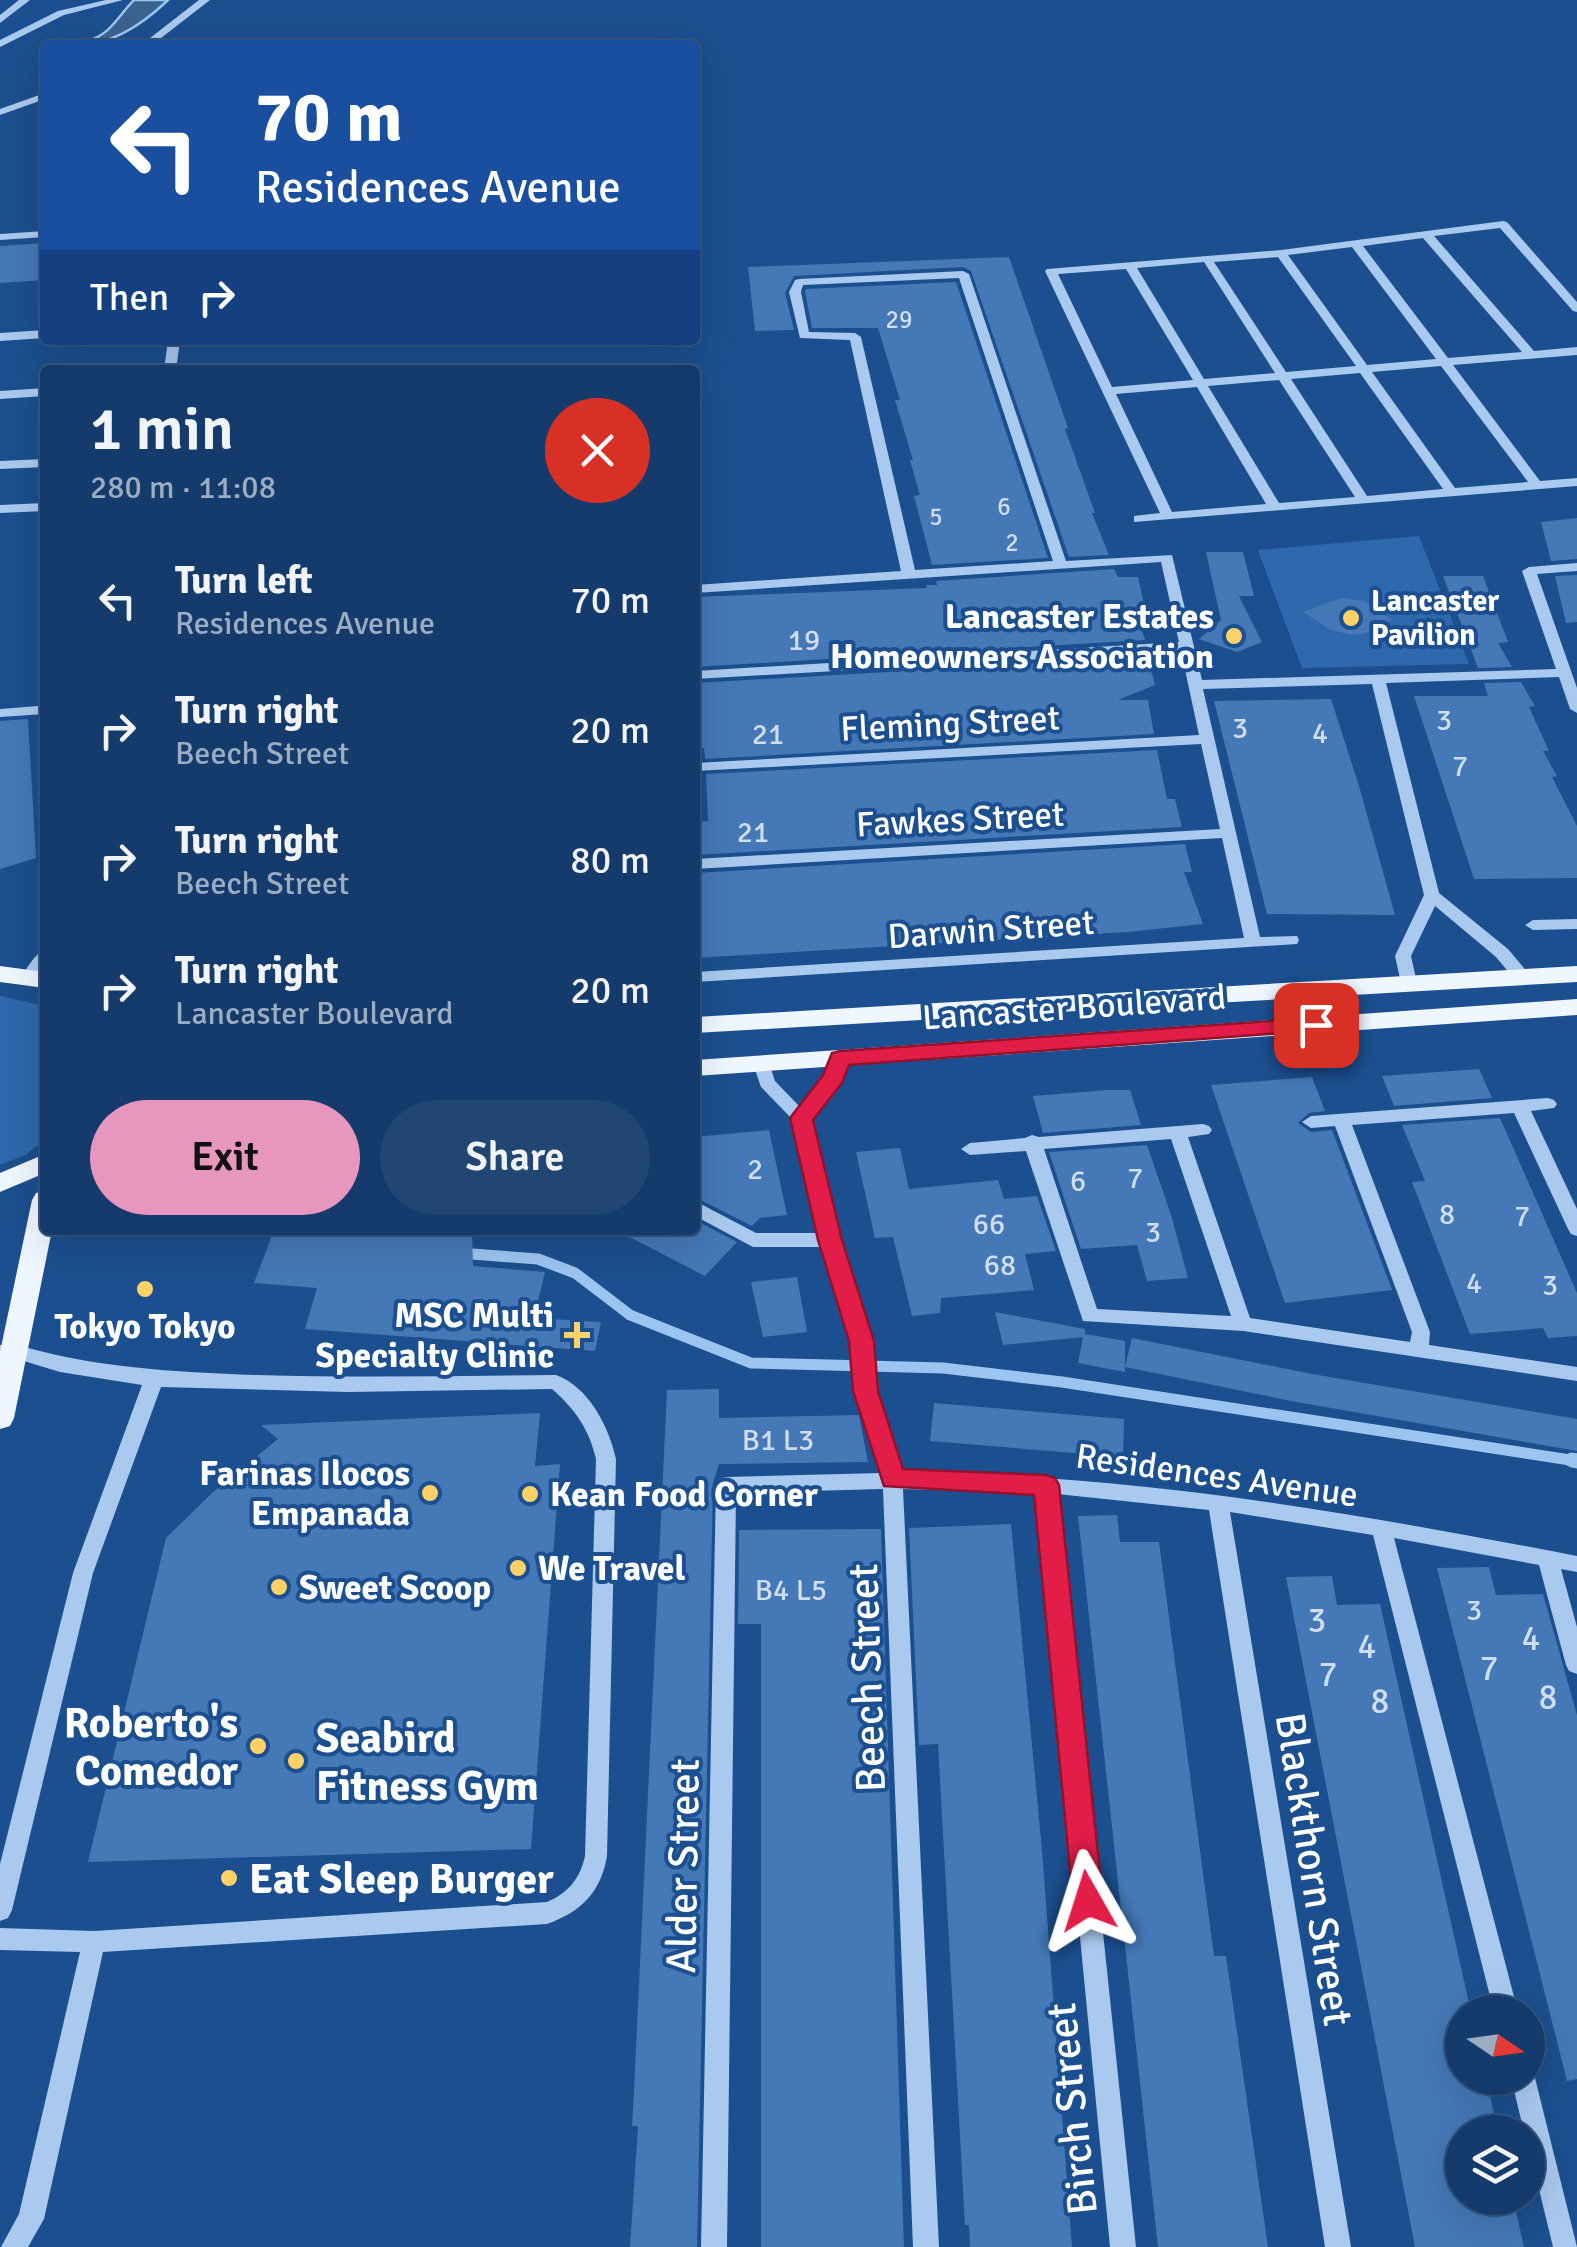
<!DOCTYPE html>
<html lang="en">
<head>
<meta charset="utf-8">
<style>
  body { margin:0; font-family:Signika,sans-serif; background:#214673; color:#f1f3f6; height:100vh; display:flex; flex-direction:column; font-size:38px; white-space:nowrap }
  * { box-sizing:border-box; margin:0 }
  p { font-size:32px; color:#9dadc1 }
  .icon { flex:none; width:55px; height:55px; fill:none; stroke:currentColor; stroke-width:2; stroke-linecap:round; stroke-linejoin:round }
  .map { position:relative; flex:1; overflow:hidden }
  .drawer { position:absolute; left:40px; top:365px; width:660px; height:870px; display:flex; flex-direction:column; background:#143b6b; border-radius:10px; box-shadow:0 10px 40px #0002,0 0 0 2px #33557e }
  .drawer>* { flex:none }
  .banner { position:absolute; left:40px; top:40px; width:660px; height:305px; border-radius:10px; box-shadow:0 10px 40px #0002,0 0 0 2px #33557e; background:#1a4fa0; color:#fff; overflow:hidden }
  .needle { width:65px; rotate:103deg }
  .tools { position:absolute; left:1445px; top:1995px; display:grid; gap:20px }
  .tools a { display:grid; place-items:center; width:100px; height:100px; border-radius:50%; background:#143b6b; box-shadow:0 10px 40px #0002,0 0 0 2px #33557e; font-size:50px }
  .pin { position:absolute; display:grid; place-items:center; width:85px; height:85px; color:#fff; margin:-42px; border-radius:20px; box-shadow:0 5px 15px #0006 }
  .me { position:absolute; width:110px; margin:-55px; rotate:354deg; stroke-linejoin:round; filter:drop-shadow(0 0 8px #0008) }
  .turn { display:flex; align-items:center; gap:35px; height:210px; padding:0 50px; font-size:45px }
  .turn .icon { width:130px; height:130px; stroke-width:2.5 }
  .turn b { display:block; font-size:70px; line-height:85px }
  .then { display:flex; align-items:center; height:95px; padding:0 50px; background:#0003; gap:20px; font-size:38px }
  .round { display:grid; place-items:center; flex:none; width:105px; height:105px; border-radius:52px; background:#214673 }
  .summary { display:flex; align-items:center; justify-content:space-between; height:170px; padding:0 50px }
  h1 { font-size:60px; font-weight:600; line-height:75px }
  .action { display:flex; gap:20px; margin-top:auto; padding:20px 50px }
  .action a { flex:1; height:115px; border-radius:60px; background:#e797bd; color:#111; font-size:40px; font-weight:600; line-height:115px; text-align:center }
  .action a+a { background:#214673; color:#f1f3f6 }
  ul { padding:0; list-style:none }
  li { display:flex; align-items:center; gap:30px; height:130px; padding:0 50px }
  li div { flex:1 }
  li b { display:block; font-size:38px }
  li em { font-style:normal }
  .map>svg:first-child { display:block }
  .green { fill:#2e69ad }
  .water { fill:#3c6290; stroke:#9cc4f0; stroke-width:2.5 }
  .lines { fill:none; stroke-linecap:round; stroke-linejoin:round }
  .stream-far1 { stroke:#9cc4f0; stroke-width:11 }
  .stream { stroke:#9cc4f0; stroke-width:15 }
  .building { fill:#4478b7 }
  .minor { fill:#a9c9ee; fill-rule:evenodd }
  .major { fill:#f0f6ff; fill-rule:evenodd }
  .route { fill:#e11d48; stroke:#92132f; stroke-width:2.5 }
  .poi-dot { fill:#ffd166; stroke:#1b4f8f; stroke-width:4 }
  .labels { text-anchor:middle; stroke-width:8; stroke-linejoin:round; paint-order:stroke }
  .far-number-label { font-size:25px; fill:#d0dded }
  .far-poi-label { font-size:30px; font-weight:bold; fill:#fff; stroke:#1b4f8f; text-anchor:start }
  .number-label { font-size:30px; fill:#d0dded }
  .poi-label { font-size:35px; font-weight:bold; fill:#fff; stroke:#1b4f8f; text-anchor:end }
  .street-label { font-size:35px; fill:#fff; stroke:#1b4f8f }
  .near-number-label { font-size:35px; fill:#d0dded }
  .near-street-label { font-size:42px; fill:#fff; stroke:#1b4f8f }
  .near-poi-label { font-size:42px; font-weight:bold; fill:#fff; stroke:#1b4f8f; text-anchor:start }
</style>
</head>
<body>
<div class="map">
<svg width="1577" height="2247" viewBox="0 0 1577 2247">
  <rect width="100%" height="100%" fill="#1b4f8f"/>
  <g class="green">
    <polygon points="1419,536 1469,664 1302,668 1258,550"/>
    <polygon points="0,996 45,1006 45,1140 25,1155 0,1165"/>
  </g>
  <path class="water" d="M 134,0 L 168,0 C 143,24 113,45 77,45 C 111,36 112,23 134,0 Z"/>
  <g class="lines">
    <polyline class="stream-far1" points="459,1253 538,1259 575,1273 630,1315 751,1363 943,1368 1062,1382 1577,1461"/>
    <polyline class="stream" points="1572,1460 1577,1461"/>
  </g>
  <g class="building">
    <polygon points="45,243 45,280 0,283 0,246"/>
    <polygon points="1009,257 1068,428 1065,429 1095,513 1092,513 1109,555 1069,557 971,271 963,267 794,276 785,293 794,330 755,331 748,267"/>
    <polygon points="956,282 1048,558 932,565 914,496 920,495 910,460 913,460 895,400 900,400 878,328 812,328 805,292 806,289"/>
    <polygon points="1577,518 1577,559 1551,561 1541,522"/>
    <polygon points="1206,552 1243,552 1254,596 1239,596 1262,642 1237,652 1199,639 1221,620"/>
    <polygon points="1114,569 1118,577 1138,577 1150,630 1142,631 1145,640 695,667 695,597 927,588 926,585 937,585 936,581"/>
    <polygon points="1577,575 1577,622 1566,623 1555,576"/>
    <polygon points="1443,576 1483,576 1508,642 1498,643 1512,667 1478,668"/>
    <polygon points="1342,598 1364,601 1392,620 1373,632 1353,635 1331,630 1303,612"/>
    <polygon points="1148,657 1155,685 1118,700 1148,700 1154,734 705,759 704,748 695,748 695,683"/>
    <polygon points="1521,682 1535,706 1529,707 1549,751 1543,751 1557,776 1552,777 1577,826 1577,878 1474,879 1414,696 1488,696 1484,683"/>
    <polygon points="1331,699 1359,786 1395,915 1267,914 1214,701"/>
    <polygon points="28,719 36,858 0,869 0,721"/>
    <polygon points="1157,750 1167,799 1175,799 1182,827 695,855 695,822 708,821 706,774"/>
    <polygon points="1185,844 1192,872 1184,872 1203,924 1128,932 695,958 695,873"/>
    <polygon points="1479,1069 1492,1098 1394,1106 1382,1076"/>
    <polygon points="1312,1077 1325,1111 1309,1113 1298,1123 1311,1132 1332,1130 1392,1290 1285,1303 1211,1085"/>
    <polygon points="1107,1090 1130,1090 1141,1125 1043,1133 1033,1096"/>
    <polygon points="1500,1118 1577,1293 1577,1336 1548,1338 1543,1328 1470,1334 1412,1182 1425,1181 1402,1125"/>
    <polygon points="769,1130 787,1215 760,1218 752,1226 695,1197 695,1137"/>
    <polygon points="1147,1145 1172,1218 1188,1278 1147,1281 1137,1245 1081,1249 1049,1152"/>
    <polygon points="900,1148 909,1189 998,1180 1004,1199 1037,1196 1056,1251 1025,1254 1034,1290 941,1298 940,1313 912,1316 893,1237 875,1238 856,1152"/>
    <polygon points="695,1220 737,1242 705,1276 616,1230 695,1230"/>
    <polygon points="274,1230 472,1230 473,1266 545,1272 534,1318 601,1322 595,1351 305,1329 317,1288 254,1283"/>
    <polygon points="797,1277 807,1332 763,1337 751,1282"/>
    <polygon points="995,1312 1085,1329 1085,1334 1125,1341 1125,1372 1078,1363 1083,1337 1003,1345"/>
    <polygon points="1132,1338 1312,1374 1577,1419 1577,1451 1291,1401 1125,1367"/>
    <polygon points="719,1389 719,1418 859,1415 868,1462 719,1464 713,1483 697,2247 630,2247 638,2126 632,2126 634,2091 667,1390"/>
    <polygon points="934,1403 1124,1419 1123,1457 930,1441"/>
    <polygon points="540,1413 535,1466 560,1464 531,1849 88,1862 166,1538 213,1492 278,1439 261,1425"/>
    <polygon points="1117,1515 1120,1542 1159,1542 1214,1956 1226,1956 1268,2247 1158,2247 1078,1516"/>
    <polygon points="1011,1524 1042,1850 1072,2247 970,2247 969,2225 965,2225 938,1744 919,1745 909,1528"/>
    <polygon points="881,1529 904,2247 761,2247 761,1624 738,1624 739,1530"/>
    <polygon points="1489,1567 1496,1595 1543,1594 1577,1715 1577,2079 1567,2081 1437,1568"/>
    <polygon points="1332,1576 1337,1605 1380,1604 1471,2012 1462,2012 1462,2078 1486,2078 1498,2132 1462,2132 1462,2198 1513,2198 1524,2247 1415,2247 1286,1577"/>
  </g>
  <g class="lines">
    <g class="minor">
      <polygon points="19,0 30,0 0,23 0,15"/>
      <polygon points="106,0 123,0 64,15 0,47 0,40 58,11"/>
      <polygon points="199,0 210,0 152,45 141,45"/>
      <polygon points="45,93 45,99 0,115 0,109"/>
      <path d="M 1503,221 L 1507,222 L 1577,302 L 1577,312 L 1573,311 L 1500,228 L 1434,236 L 1534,351 L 1577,347 L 1577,355 L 1453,365 L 1540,481 L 1577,478 L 1577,486 L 1134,522 L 1134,516 L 1160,513 L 1045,271 L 1047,269 L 1281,250 ZM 1423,238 L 1522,352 L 1448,358 L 1363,246 ZM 1352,247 L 1436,359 L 1367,365 L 1288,255 ZM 1278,257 L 1356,366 L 1286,372 L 1214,262 ZM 1204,262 L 1275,373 L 1204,379 L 1137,268 ZM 1126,269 L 1193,380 L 1112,387 L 1058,274 ZM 1441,366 L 1528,482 L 1455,488 L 1372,372 ZM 1360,373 L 1443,489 L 1367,496 L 1291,379 ZM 1279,380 L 1355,497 L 1279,503 L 1208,386 ZM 1197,387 L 1266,504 L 1172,512 L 1116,394 Z"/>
      <polygon points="45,231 45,237 0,240 0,234"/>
      <path d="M 963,271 L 969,274 L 1066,561 L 1172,555 L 1202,680 L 1556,669 L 1522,571 L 1529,567 L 1577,563 L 1577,571 L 1537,574 L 1577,688 L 1577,713 L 1570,709 L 1559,677 L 1386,683 L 1439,893 L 1508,949 L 1528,973 L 1530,977 L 1528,981 L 1516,981 L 1496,957 L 1435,906 L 1411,956 L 1417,983 L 1409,988 L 1401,983 L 1395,956 L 1424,895 L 1372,684 L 1203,689 L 1260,937 L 1297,936 L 1299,940 L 1297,944 L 695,982 L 695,972 L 1244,938 L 1222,838 L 695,869 L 695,859 L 1220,829 L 1201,744 L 695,771 L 695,763 L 1199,735 L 1181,651 L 695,679 L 695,671 L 1179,642 L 1161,562 L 695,593 L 695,585 L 901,571 L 850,340 L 800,338 L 789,292 L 795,280 L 799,279 ZM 959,278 L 1053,561 L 915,570 L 861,337 L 855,333 L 809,332 L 801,292 L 803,285 Z"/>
      <polygon points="45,330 45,338 0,341 0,333"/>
      <polygon points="168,340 180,340 176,370 164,370"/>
      <polygon points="45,388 45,396 0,399 0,391"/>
      <polygon points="45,459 45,467 0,469 0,461"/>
      <polygon points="45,503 45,511 0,513 0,505"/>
      <polygon points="45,703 45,714 0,717 0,709 38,706"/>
      <polygon points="1577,919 1577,929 1533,930 1525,925 1533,920"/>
      <path d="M 45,950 L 45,967 L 36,980 L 24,980 L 22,976 C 28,967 35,953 45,950 Z"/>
      <path d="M 839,1052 L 848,1058 L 840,1081 L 810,1119 L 839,1240 L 872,1341 L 875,1391 L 901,1473 C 1129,1473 1354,1513 1577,1556 L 1577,1572 L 1561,1569 L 1577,1627 L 1577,1674 L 1569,1671 L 1566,1665 L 1539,1565 L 1394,1538 L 1518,2012 L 1494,2012 L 1373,1535 L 1230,1512 L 1351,2247 L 1325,2247 L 1209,1510 L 1057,1494 L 1136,2247 L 1110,2247 L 1037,1493 L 903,1489 L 939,2247 L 913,2247 L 883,1489 L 736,1493 L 727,2247 L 701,2247 L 716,1485 L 719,1479 L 726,1477 L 881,1473 L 855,1391 L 852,1341 L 823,1247 L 753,1247 L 695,1216 L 695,1201 L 756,1233 L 819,1233 L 793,1120 L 761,1087 L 753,1064 L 762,1058 L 768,1060 L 775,1081 L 800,1107 L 826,1075 L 833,1054 Z"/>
      <path d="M 1548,1098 L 1554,1100 L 1557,1104 L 1554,1108 L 1531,1111 L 1577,1209 L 1577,1236 L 1571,1234 L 1568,1229 L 1514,1113 L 1352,1125 L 1430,1332 L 1429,1345 L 1577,1367 L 1577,1381 L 1243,1331 L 1083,1321 L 1026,1151 L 970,1155 L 961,1149 L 970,1143 L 1025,1138 L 1032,1135 L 1039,1137 L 1203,1124 L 1209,1126 L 1212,1130 L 1209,1134 L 1188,1137 L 1250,1318 L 1410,1342 L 1412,1332 L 1335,1126 L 1311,1128 L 1302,1122 L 1311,1116 ZM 1171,1139 L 1231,1316 L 1097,1309 L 1044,1149 Z"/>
      <path d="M 14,1344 C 94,1368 174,1372 257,1375 C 356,1378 456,1376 556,1375 C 589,1387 609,1427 616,1459 L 607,1856 C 601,1892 581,1912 547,1924 L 103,1952 L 44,2219 L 28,2247 L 1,2247 L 19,2214 L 80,1952 L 0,1950 L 0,1928 L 94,1931 L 547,1902 C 568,1893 580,1879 585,1856 L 596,1459 C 589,1429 575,1409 552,1389 L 348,1392 L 161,1387 L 93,1573 L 12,1910 L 8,1918 L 0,1921 L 0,1864 L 73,1573 L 142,1385 L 60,1372 L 14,1358 L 0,1359 L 0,1345 Z"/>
      <polygon points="1528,2068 1532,2070 1535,2078 1577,2247 1553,2247 1528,2144 1528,2132 1524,2132 1511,2078 1528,2078"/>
    </g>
    <g class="major">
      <polygon points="0,966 45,972 45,988 0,982"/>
      <polygon points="1577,966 1577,982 695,1033 695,1017"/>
      <polygon points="1577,999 1577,1015 695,1076 695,1060"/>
      <polygon points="45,1154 45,1173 0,1192 0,1173"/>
      <polygon points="45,1191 45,1230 52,1230 14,1418 10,1426 0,1429 0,1352 32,1200 36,1193"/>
    </g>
  </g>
  <polygon class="route" points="1316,1018 1323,1020 1327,1025 1323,1030 849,1065 842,1083 813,1120 842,1240 874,1341 878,1391 903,1469 1046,1475 1055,1478 1059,1485 1103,1901 1098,1911 1088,1915 1077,1911 1073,1901 1034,1495 884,1486 853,1391 849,1341 818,1240 790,1118 823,1075 832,1053 840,1051"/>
  <g class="poi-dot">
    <circle cx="1351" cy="618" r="10"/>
    <circle cx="1234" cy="636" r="10"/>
    <circle cx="145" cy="1289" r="10"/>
    <path d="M572 1320h10v10h10v10h-10v10h-10v-10h-10v-10h10z"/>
    <circle cx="430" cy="1493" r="10"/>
    <circle cx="530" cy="1494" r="10"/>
    <circle cx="518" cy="1568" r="10"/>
    <circle cx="279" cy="1587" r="10"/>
    <circle cx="258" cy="1746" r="10"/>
    <circle cx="296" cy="1761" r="10"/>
    <circle cx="229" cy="1878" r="10"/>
  </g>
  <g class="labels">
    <g class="far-number-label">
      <text x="899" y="328">29</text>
      <text x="1004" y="515">6</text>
      <text x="936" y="525">5</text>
      <text x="1012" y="551">2</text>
    </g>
    <g class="far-poi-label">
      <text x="1371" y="611">Lancaster<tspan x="1371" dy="34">Pavilion</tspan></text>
    </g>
    <g class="number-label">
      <text x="804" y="650">19</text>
      <text x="1444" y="730">3</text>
      <text x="1240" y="738">3</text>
      <text x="1320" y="743">4</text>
      <text x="768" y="744">21</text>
      <text x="1460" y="776">7</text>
      <text x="753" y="842">21</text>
      <text x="755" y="1179">2</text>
      <text x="1135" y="1188">7</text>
      <text x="1078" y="1191">6</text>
      <text x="1447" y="1224">8</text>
      <text x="1522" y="1226">7</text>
      <text x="989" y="1234">66</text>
      <text x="1153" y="1242">3</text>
      <text x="1000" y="1275">68</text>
      <text x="1474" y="1293">4</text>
      <text x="1550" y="1295">3</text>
      <text x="778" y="1450">B1 L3</text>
      <text x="791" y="1600">B4 L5</text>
      <text x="1474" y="1620">3</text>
    </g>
    <g class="poi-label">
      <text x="1214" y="628">Lancaster Estates<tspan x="1214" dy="40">Homeowners Association</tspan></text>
      <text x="554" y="1327">MSC Multi<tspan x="554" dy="40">Specialty Clinic</tspan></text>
      <text x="145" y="1338" text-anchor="middle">Tokyo Tokyo</text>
      <text x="410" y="1485">Farinas Ilocos<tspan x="410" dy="40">Empanada</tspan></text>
      <text x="550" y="1506" text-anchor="start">Kean Food Corner</text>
      <text x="538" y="1580" text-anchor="start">We Travel</text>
      <text x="299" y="1599" text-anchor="start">Sweet Scoop</text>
    </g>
    <g class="street-label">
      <text transform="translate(950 723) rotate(-3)" y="12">Fleming Street</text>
      <text transform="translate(960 819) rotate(-3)" y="12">Fawkes Street</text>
      <text transform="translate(991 929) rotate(-4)" y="12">Darwin Street</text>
      <text transform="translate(1074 1007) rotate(-4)" y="12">Lancaster Boulevard</text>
      <text transform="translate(1217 1475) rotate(8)" y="12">Residences Avenue</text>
    </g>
    <g class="near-number-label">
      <text x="1317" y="1632">3</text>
      <text x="1531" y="1650">4</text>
      <text x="1367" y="1658">4</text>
      <text x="1489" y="1680">7</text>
      <text x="1328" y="1686">7</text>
      <text x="1548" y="1709">8</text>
      <text x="1380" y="1713">8</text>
    </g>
    <g class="near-street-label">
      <text transform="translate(866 1678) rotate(-92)" y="15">Beech Street</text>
      <text transform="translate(682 1866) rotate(-89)" y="15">Alder Street</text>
      <text transform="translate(1315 1869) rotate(81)" y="15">Blackthorn Street</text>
      <text transform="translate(1071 2109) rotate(-96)" y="15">Birch Street</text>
    </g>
    <g class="near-poi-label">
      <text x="238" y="1737" text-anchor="end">Roberto's<tspan x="238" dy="48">Comedor</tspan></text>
      <text x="316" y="1752">Seabird<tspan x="316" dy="48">Fitness Gym</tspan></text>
      <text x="249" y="1893">Eat Sleep Burger</text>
    </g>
  </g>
</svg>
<div class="tools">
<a><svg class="needle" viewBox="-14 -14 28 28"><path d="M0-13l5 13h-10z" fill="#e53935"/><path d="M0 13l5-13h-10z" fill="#9dadc1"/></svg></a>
<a><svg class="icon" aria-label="layers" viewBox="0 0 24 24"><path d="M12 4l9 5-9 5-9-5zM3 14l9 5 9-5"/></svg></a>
</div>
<div class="pin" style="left:1316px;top:1025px;background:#d93025"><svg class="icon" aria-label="arrive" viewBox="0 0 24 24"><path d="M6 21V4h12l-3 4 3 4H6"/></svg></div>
<svg class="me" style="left:1088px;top:1901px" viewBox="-20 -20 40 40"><path d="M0-17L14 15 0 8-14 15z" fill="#e11d48" stroke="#fff" stroke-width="4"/></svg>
<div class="banner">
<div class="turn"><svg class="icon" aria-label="left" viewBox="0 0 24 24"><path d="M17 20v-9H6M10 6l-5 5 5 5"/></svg><div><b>70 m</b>Residences Avenue</div></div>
<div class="then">Then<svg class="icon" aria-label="right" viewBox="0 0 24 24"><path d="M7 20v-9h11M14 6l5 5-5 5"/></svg></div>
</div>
<section class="drawer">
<div class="summary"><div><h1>1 min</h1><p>280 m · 11:08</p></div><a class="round" style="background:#d93025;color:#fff"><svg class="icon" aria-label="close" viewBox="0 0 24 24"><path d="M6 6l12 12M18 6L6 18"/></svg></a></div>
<ul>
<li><svg class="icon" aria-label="left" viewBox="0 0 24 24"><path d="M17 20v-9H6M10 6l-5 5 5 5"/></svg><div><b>Turn left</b><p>Residences Avenue</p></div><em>70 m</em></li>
<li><svg class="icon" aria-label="right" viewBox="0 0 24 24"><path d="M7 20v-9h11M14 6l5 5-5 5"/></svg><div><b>Turn right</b><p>Beech Street</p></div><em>20 m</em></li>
<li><svg class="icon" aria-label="right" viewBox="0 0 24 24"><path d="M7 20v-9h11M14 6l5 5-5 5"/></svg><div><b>Turn right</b><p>Beech Street</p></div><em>80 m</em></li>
<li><svg class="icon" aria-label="right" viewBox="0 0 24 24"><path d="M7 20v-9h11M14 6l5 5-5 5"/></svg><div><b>Turn right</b><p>Lancaster Boulevard</p></div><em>20 m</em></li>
</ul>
<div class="action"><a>Exit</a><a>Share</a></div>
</section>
</div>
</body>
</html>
